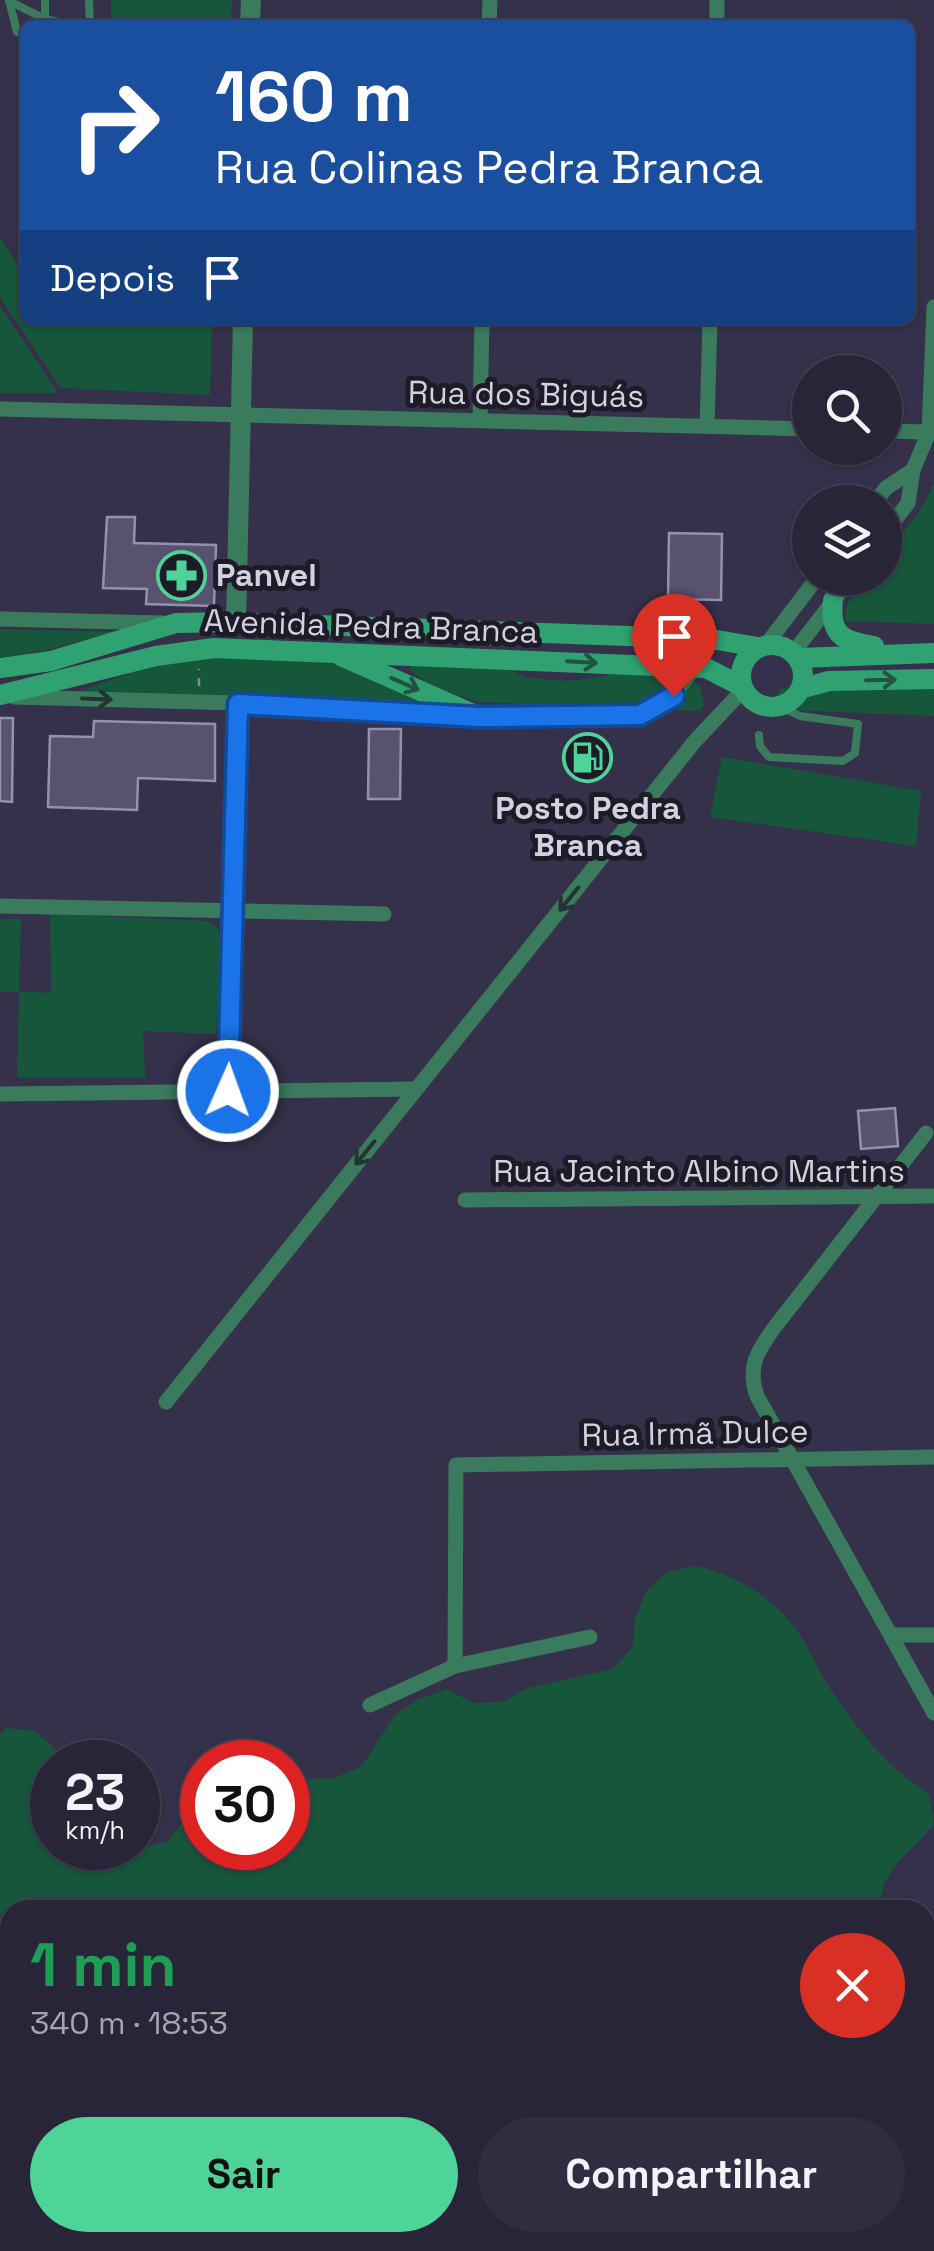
<!DOCTYPE html>
<html lang="pt">
<head>
<meta charset="utf-8">
<style>
  body { margin:0; font-family:"Space Grotesk",sans-serif; background:#302d40; color:#f1f3f6; height:100vh; display:flex; flex-direction:column; font-size:38px; white-space:nowrap }
  * { box-sizing:border-box; margin:0 }
  p { font-size:32px; color:#a5a5ae }
  .icon { flex:none; width:55px; height:55px; fill:none; stroke:currentColor; stroke-width:2; stroke-linecap:round; stroke-linejoin:round }
  .map { position:relative; flex:1; overflow:hidden }
  .panel { position:absolute; left:0px; top:1900px; width:935px; height:352px; display:flex; flex-direction:column; background:#282538; border-radius:30px 30px 0 0; box-shadow:0 2px 8px #0004,0 0 0 2px #444253 }
  .panel>* { flex:none }
  .hud { position:absolute; left:20px; top:20px; width:895px; height:305px; border-radius:15px; box-shadow:0 2px 8px #0004,0 0 0 2px #444253; background:#1a4fa0; color:#fff; overflow:hidden }
  .controls { position:absolute; left:792px; top:355px; display:grid; gap:20px }
  .controls a { display:grid; place-items:center; width:110px; height:110px; border-radius:50%; background:#282538; box-shadow:0 2px 8px #0004,0 0 0 2px #444253; font-size:50px }
  .speed { position:absolute; left:30px; top:1740px; display:flex; gap:20px; font-size:50px; font-weight:700; text-align:center }
  .speed>* { display:grid; place-content:center; width:130px; height:130px; border-radius:50%; background:#282538; box-shadow:0 2px 8px #0004,0 0 0 2px #444253; line-height:1 }
  .speed small { font-size:25px; font-weight:400 }
  .speed .limit { border:15px solid #d22; background:#fff; color:#111 }
  .pin { position:absolute; display:grid; place-items:center; width:85px; height:85px; color:#fff; margin:-102px -42px; border-radius:50% 50% 50% 0; rotate:-45deg; box-shadow:0 0 10px #0007 }
  .pin .icon { rotate:45deg }
  .me { position:absolute; width:110px; margin:-55px; rotate:2deg; stroke-linejoin:round; filter:drop-shadow(0 0 8px #0008) }
  .turn { display:flex; align-items:center; gap:35px; height:210px; padding:0 30px; font-size:45px }
  .turn .icon { width:130px; height:130px; stroke-width:2.5 }
  .turn b { display:block; font-size:70px; line-height:85px }
  .then { display:flex; align-items:center; height:95px; padding:0 30px; background:#0003; gap:20px; font-size:38px }
  .round { display:grid; place-items:center; flex:none; width:105px; height:105px; border-radius:52px; background:#302d40 }
  .overview { display:flex; align-items:center; justify-content:space-between; height:170px; padding:0 30px }
  h1 { font-size:60px; font-weight:600; line-height:75px; color:#1e9e55 }
  .action { display:flex; gap:20px; margin-top:auto; padding:20px 30px }
  .action a { flex:1; height:115px; border-radius:60px; background:#4ed399; color:#111; font-size:40px; font-weight:600; line-height:115px; text-align:center }
  .action a+a { background:#302d40; color:#f1f3f6 }
  .map>svg:first-child { display:block }
  .green { fill:#16573c }
  .building { fill:#57526e; stroke:#9590af; stroke-width:2.5 }
  .lines { fill:none; stroke-linecap:round; stroke-linejoin:round }
  .path { stroke:#8a879c; stroke-width:2.5; stroke-dasharray:8 8; stroke-linecap:butt }
  .service { stroke:#3b7b5d; stroke-width:8 }
  .minor { stroke:#3b7b5d; stroke-width:15 }
  .tertiary { stroke:#3b7b5d; stroke-width:20 }
  .secondary { stroke:#30a272; stroke-width:20 }
  .oneway { stroke:#255144 }
  .oneway2 { stroke:#243334 }
  .route-casing { stroke:#114b97; stroke-width:25 }
  .route { stroke:#1a73e8; stroke-width:18 }
  .labels { text-anchor:middle; stroke-width:10; stroke-linejoin:round; paint-order:stroke }
  .street-label { font-size:32px; fill:#d3d1e1; stroke:#1d1b26 }
  .poi-label { font-size:32px; font-weight:bold; fill:#d3d1e1; stroke:#1d1b26; text-anchor:start }
</style>
</head>
<body>
<div class="map">
<svg width="934" height="2251" viewBox="0 0 934 2251">
  <rect width="100%" height="100%" fill="#35314b"/>
  <g class="green">
    <polygon points="111,0 232,0 231,25 157,25 111,20"/>
    <polygon points="0,238 25,276 25,320 212,320 210,395 61,388 0,297"/>
    <polygon points="0,306 58,393 0,393"/>
    <path d="M 934,481 L 934,624 L 846,621 C 844,603 854,591 866,578 L 885,578 C 885,538 923,521 934,481 Z"/>
    <polygon points="0,629 113,632 51,649 0,658"/>
    <path d="M 221,654 L 338,663 L 427,704 L 78,693 C 124,672 170,662 221,654 Z"/>
    <polygon points="411,665 504,668 530,678 568,681 602,677 615,671 689,678 700,686 704,705 700,711 477,702 427,683 410,670"/>
    <polygon points="793,685 934,686 934,716 767,709 780,690"/>
    <polygon points="722,757 921,791 916,846 710,817"/>
    <polygon points="50,914 208,921 217,927 221,944 216,1034 143,1031 145,1077 17,1077 19,992 0,992 0,919 21,919 19,991 51,993"/>
    <path d="M 696,1566 C 735,1575 775,1598 798,1632 C 810,1649 817,1669 829,1687 C 857,1729 886,1767 929,1794 L 934,1824 C 911,1853 878,1870 881,1910 L 10,1910 L 10,1922 L 0,1915 L 0,1735 L 6,1728 L 35,1731 L 56,1750 L 52,1762 L 52,1848 L 138,1848 L 167,1842 L 202,1796 L 202,1848 L 288,1848 L 288,1780 L 334,1778 L 361,1767 L 395,1715 L 419,1699 L 447,1689 L 473,1703 L 503,1702 L 528,1688 L 613,1669 L 633,1647 L 635,1619 L 646,1592 L 667,1572 Z"/>
    <polygon points="925,1967 934,1972 934,2104 925,2103"/>
    <polygon points="428,2243 767,2243 766,2251 443,2251"/>
  </g>
  <g class="building">
    <polygon points="107,517 135,517 134,543 216,545 214,606 146,604 147,589 103,588"/>
    <polygon points="669,533 722,534 721,600 668,599"/>
    <polygon points="0,718 13,718 12,802 0,801"/>
    <polygon points="94,721 215,724 215,781 138,778 137,810 48,807 50,736 93,737"/>
    <polygon points="369,729 401,729 400,799 368,799"/>
    <polygon points="895,1108 898,1146 861,1149 858,1111"/>
  </g>
  <g class="lines">
    <polyline class="path" points="199,686 199,669"/>
    <g class="service">
      <polyline points="9,0 17,32 25,35"/>
      <polyline points="89,0 90,25"/>
      <polyline points="9,1 45,19 72,25"/>
      <polyline points="45,19 45,0"/>
      <polyline points="759,735 760,746 769,757 843,761 855,753 858,724 800,716 782,707"/>
    </g>
    <g class="minor">
      <polyline points="489,25 490,0"/>
      <polyline points="717,25 717,0"/>
      <polyline points="0,409 810,429"/>
      <polyline points="480,420 482,320"/>
      <polyline points="707,426 710,320"/>
      <polyline points="885,431 929,432"/>
      <polyline points="875,502 886,488 913,470"/>
      <polyline points="885,533 908,503 913,470 929,432 934,307"/>
      <polyline points="0,619 162,623"/>
      <polyline points="766,645 817,578"/>
      <polyline points="793,653 851,578"/>
      <polyline points="14,697 237,703 480,717 640,715 673,696 694,668"/>
      <polyline points="0,906 384,914"/>
      <polyline points="228,1091 237,703"/>
      <polyline points="0,1094 416,1089"/>
      <path d="M 926,1133 L 774,1328 C 757,1352 747,1367 757,1396 L 934,1713"/>
      <polyline points="465,1200 934,1196"/>
      <polyline points="166,1402 695,741 743,690"/>
      <polyline points="893,1635 934,1635"/>
      <polyline points="455,1666 590,1637"/>
      <polyline points="370,1705 455,1666 456,1465 934,1457"/>
      <polyline points="872,2242 874,2251"/>
    </g>
    <g class="tertiary">
      <polyline points="250,25 251,0"/>
      <polyline points="236,622 243,320"/>
    </g>
    <g class="secondary">
      <path d="M 833,600 C 829,636 843,641 874,646"/>
      <circle cx="772" cy="676" r="31"/>
      <polyline points="341,656 480,717"/>
      <polyline points="799,658 934,653"/>
      <polyline points="0,668 51,661 176,623 236,622 711,639 758,647"/>
      <polyline points="803,688 829,681 934,679"/>
      <polyline points="0,695 156,656 214,648 706,668 741,686"/>
    </g>
  </g>
  <defs><path id="oneway-shaft" d="M-6 0H5M1.5-3L5.5 0L1.5 3" fill="none" stroke-width="1.6" stroke-linecap="round" stroke-linejoin="round" transform="scale(2.5)"/></defs>
  <g class="oneway">
    <use href="#oneway-shaft" transform="translate(582 662) rotate(3)"/>
    <use href="#oneway-shaft" transform="translate(881 680) rotate(-1)"/>
    <use href="#oneway-shaft" transform="translate(405 684) rotate(24)"/>
  </g>
  <g class="oneway2">
    <use href="#oneway-shaft" transform="translate(97 699) rotate(2)"/>
    <use href="#oneway-shaft" transform="translate(569 899) rotate(129)"/>
    <use href="#oneway-shaft" transform="translate(365 1153) rotate(129)"/>
  </g>
  <g class="lines">
    <defs>
      <polyline id="route" points="228,1091 238,704 480,717 640,715 674,696"/>
    </defs>
    <use href="#route" class="route-casing"/>
    <use href="#route" class="route"/>
  </g>
  <defs>
    <symbol id="pharmacy-ring" viewBox="-11 -11 22 22"><circle r="9.5" fill="#1d1b26" stroke="#4ed399" stroke-width="1.5"/><path d="M-2-6h4v4h4v4h-4v4h-4v-4h-4v-4h4Z" fill="#4ed399"/></symbol>
    <symbol id="fuel-ring" viewBox="-11 -11 22 22"><circle r="9.5" fill="#1d1b26" stroke="#4ed399" stroke-width="1.5"/><path d="M-5.5-6h7V0h2V4h1.3V-2.5L3-4.5l.8-.8L6-3V5H2.5V1h-1V6h-7ZM-4.2-4.7v3.2H.2V-4.7Z" fill="#4ed399"/></symbol>
  </defs>
  <g fill-rule="evenodd">
    <use href="#pharmacy-ring" x="154" y="548" width="55" height="55"/>
    <use href="#fuel-ring" x="560" y="730" width="55" height="55"/>
  </g>
  <g class="labels">
    <g class="street-label">
      <text transform="translate(526 394) rotate(1)" y="11">Rua dos Biguás</text>
      <text transform="translate(371 626) rotate(2)" y="11">Avenida Pedra Branca</text>
      <text x="699" y="1182">Rua Jacinto Albino Martins</text>
      <text transform="translate(695 1433) rotate(-1)" y="11">Rua Irmã Dulce</text>
    </g>
    <g class="poi-label">
      <text x="216" y="586">Panvel</text>
      <text x="588" y="819" text-anchor="middle">Posto Pedra<tspan x="588" dy="37">Branca</tspan></text>
    </g>
  </g>
</svg>
<div class="controls">
<a><svg class="icon" aria-label="search" viewBox="0 0 24 24"><circle cx="10" cy="10" r="6"/><path d="M15 15l6 6"/></svg></a>
<a><svg class="icon" aria-label="layers" viewBox="0 0 24 24"><path d="M12 4l9 5-9 5-9-5zM3 14l9 5 9-5"/></svg></a>
</div>
<div class="speed"><div>23<small>km/h</small></div><div class="limit">30</div></div>
<div class="pin" style="left:674px;top:696px;background:#d93025"><svg class="icon" aria-label="arrive" viewBox="0 0 24 24"><path d="M6 21V4h12l-3 4 3 4H6"/></svg></div>
<svg class="me" style="left:228px;top:1091px" viewBox="-20 -20 40 40"><circle r="17" fill="#1a73e8" stroke="#fff" stroke-width="3"/><path d="M0-11L8 9 0 5-8 9z" fill="#fff"/></svg>
<div class="hud">
<div class="turn"><svg class="icon" aria-label="right" viewBox="0 0 24 24"><path d="M7 20v-9h11M14 6l5 5-5 5"/></svg><div><b>160 m</b>Rua Colinas Pedra Branca</div></div>
<div class="then">Depois<svg class="icon" aria-label="arrive" viewBox="0 0 24 24"><path d="M6 21V4h12l-3 4 3 4H6"/></svg></div>
</div>
<section class="panel">
<div class="overview"><div><h1>1 min</h1><p>340 m · 18:53</p></div><a class="round" style="background:#d93025;color:#fff"><svg class="icon" aria-label="close" viewBox="0 0 24 24"><path d="M6 6l12 12M18 6L6 18"/></svg></a></div>
<div class="action"><a>Sair</a><a>Compartilhar</a></div>
</section>
</div>
</body>
</html>
